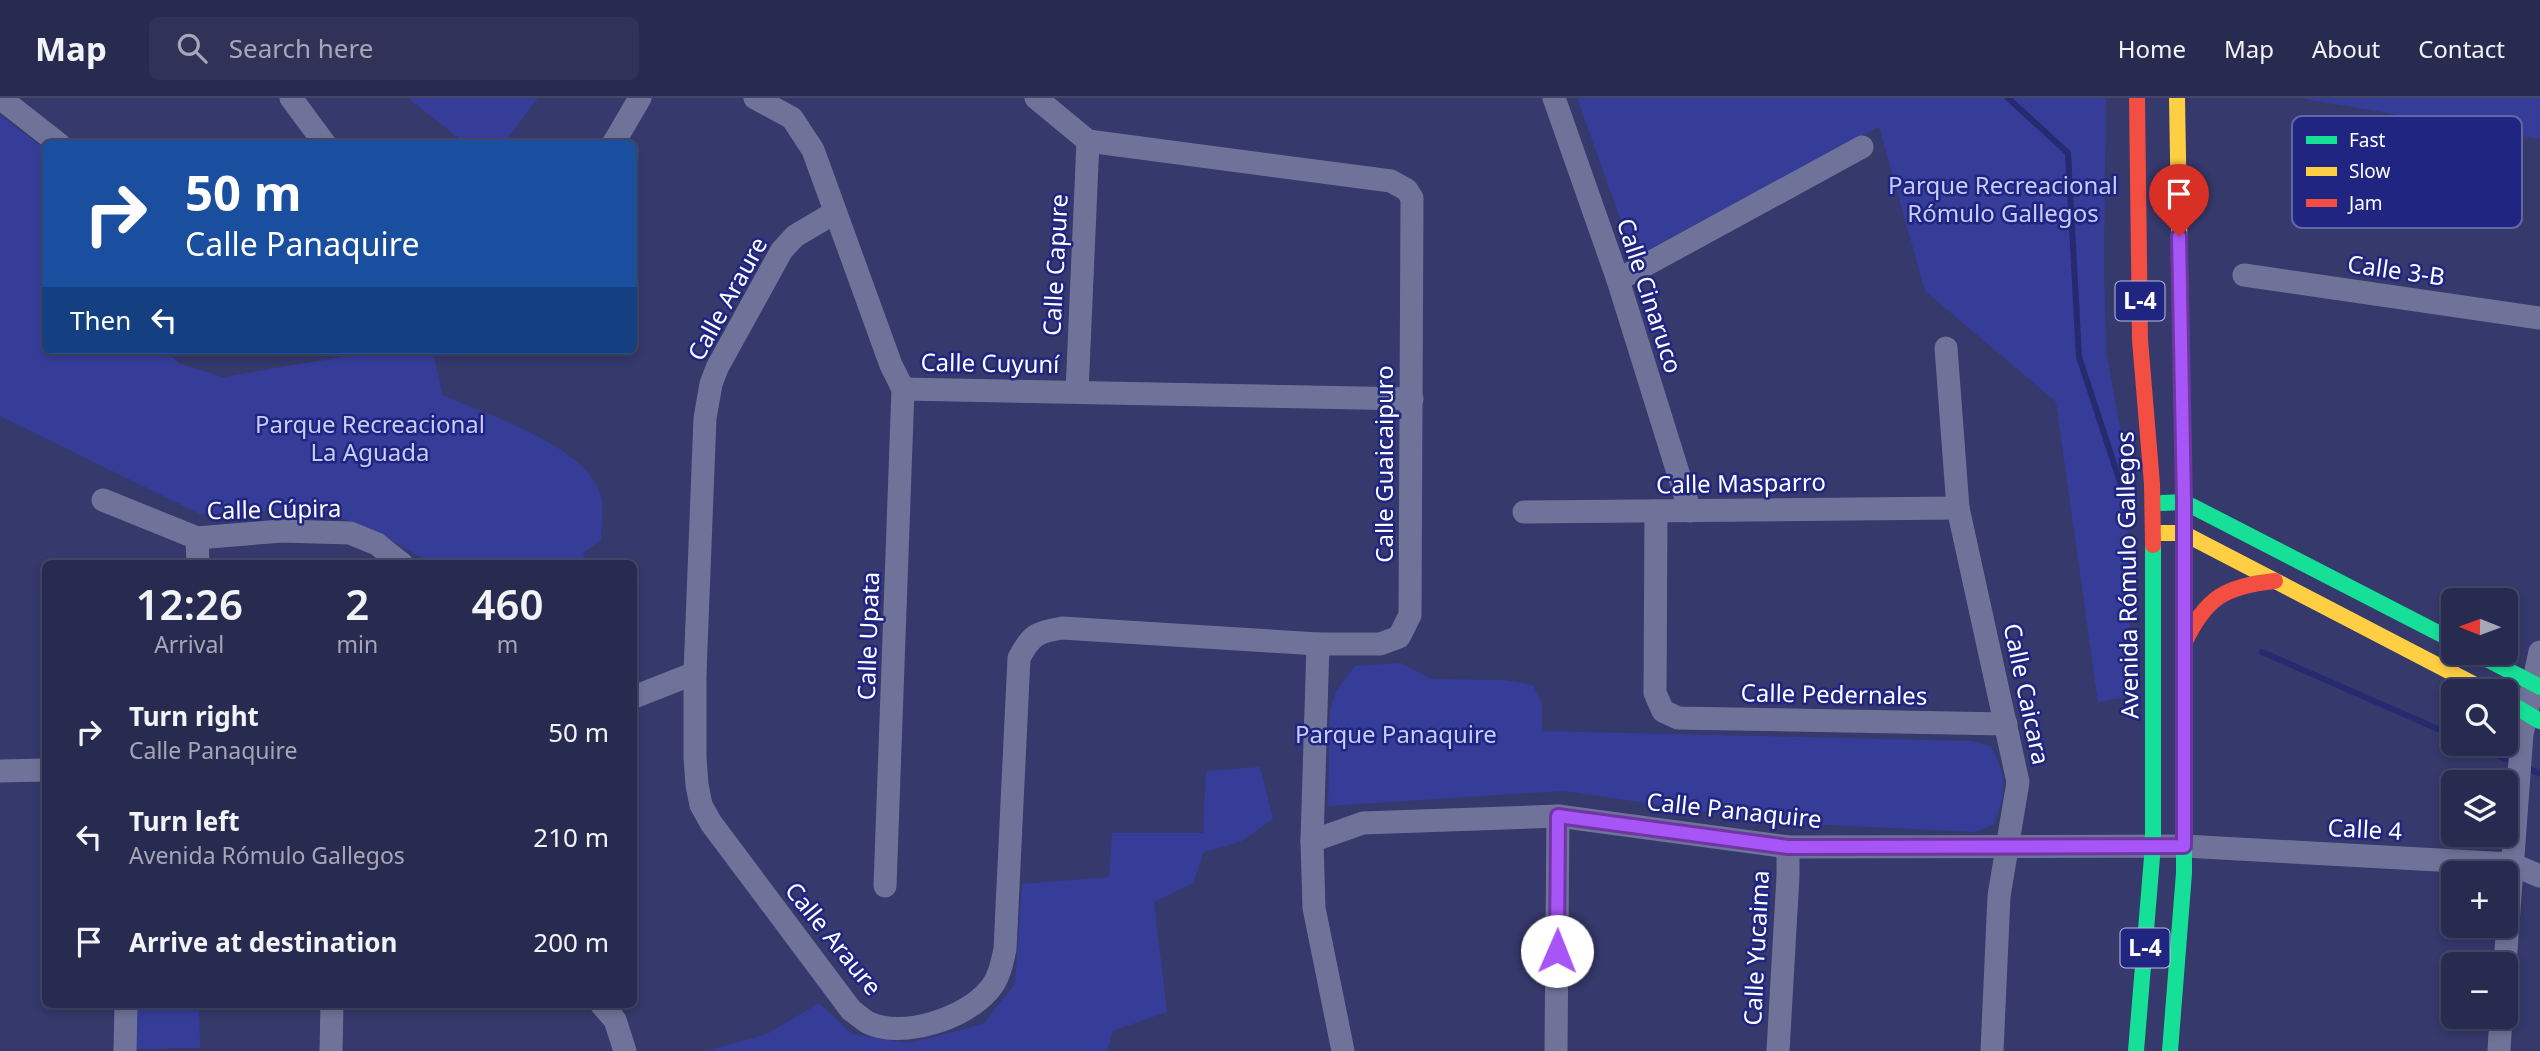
<!DOCTYPE html>
<html lang="en">
<head>
<meta charset="utf-8">
<style>
  body { margin:0; font-family:"Noto Sans",sans-serif; background:#303357; color:#f1f3f6; height:100vh; display:flex; flex-direction:column; font-size:26px; white-space:nowrap }
  * { box-sizing:border-box; margin:0 }
  p { font-size:23px; color:#a5a7b7 }
  .icon { flex:none; width:38px; height:38px; fill:none; stroke:currentColor; stroke-width:2; stroke-linecap:round; stroke-linejoin:round }
  .map { position:relative; flex:1; overflow:hidden }
  .sheet { position:absolute; left:42px; top:462px; width:595px; height:448px; display:flex; flex-direction:column; background:#282b50; border-radius:10px; box-shadow:0 4px 10px #0003,0 0 0 2px #444767 }
  .sheet>* { flex:none }
  .hud { position:absolute; left:42px; top:42px; width:595px; height:214px; border-radius:10px; box-shadow:0 4px 10px #0003,0 0 0 2px #444767; background:#1a4fa0; color:#fff; overflow:hidden }
  .needle { width:46px; rotate:271deg }
  .tools { position:absolute; left:2441px; top:490px; display:grid; gap:14px }
  .tools a { display:grid; place-items:center; width:77px; height:77px; border-radius:10px; background:#282b50; box-shadow:0 4px 10px #0003,0 0 0 2px #444767; font-size:35px }
  .pin { position:absolute; display:grid; place-items:center; width:60px; height:60px; color:#fff; margin:-72px -30px; border-radius:50% 50% 50% 0; rotate:-45deg; box-shadow:0 0 7px #0007 }
  .pin .icon { rotate:45deg }
  .me { position:absolute; width:77px; margin:-38px; rotate:1deg; stroke-linejoin:round; filter:drop-shadow(0 0 5px #0008) }
  .turn { display:flex; align-items:center; gap:24px; height:147px; padding:0 28px; font-size:32px }
  .turn .icon { width:91px; height:91px; stroke-width:2.5 }
  .turn b { display:block; font-size:49px; line-height:60px }
  .then { display:flex; align-items:center; height:66px; padding:0 28px; background:#0003; gap:14px; font-size:26px }
  .eta { display:flex; justify-content:space-evenly; align-items:center; height:119px; text-align:center }
  .eta b { font-size:42px; font-weight:600; line-height:49px }
  ul { padding:0; list-style:none }
  li { display:flex; align-items:center; gap:21px; height:105px; padding:0 28px }
  li div { flex:1 }
  li b { display:block; font-size:26px }
  li em { font-style:normal }
  header { display:flex; align-items:center; gap:42px; box-sizing:border-box; height:98px; padding:0 35px; background:#282b50; border-bottom:2px solid #444767 }
  header strong { font-size:33px }
  nav { display:flex; gap:38px; margin-inline-start:auto; font-size:24px }
  .search { width:490px; height:63px; background:#303357; display:flex; align-items:center; gap:18px; box-sizing:border-box; padding:0 24px; border-radius:10px; color:#a5a7b7; font-size:26px }
  .map>svg:first-child { display:block }
  .green { fill:#363d99 }
  .lines { fill:none; stroke-linecap:round; stroke-linejoin:round }
  .stream { stroke:#262a6e; stroke-width:6 }
  .street { stroke:#707399; stroke-width:23 }
  .fast { stroke:#16e098; stroke-width:16 }
  .slow { stroke:#ffcf43; stroke-width:16 }
  .jam { stroke:#f24e42; stroke-width:16 }
  .route-casing { stroke:#6d37a1; stroke-width:18 }
  .route { stroke:#a855f7; stroke-width:12 }
  .labels { text-anchor:middle; stroke-width:5; stroke-linejoin:round; paint-order:stroke }
  .shield { fill:#1f2581; stroke:#bcbed9; stroke-width:2 }
  .shield-label { font-size:23px; font-weight:bold; fill:#fff }
  .park-label { font-size:24px; fill:#c8ccf6; stroke:#1f2581 }
  .street-label { font-size:24px; fill:#fff; stroke:#1f2581 }
  .key { fill:#1f2581; stroke:#6266a7; stroke-width:2 }
  .key-label { font-size:19px; fill:#fff }
</style>
</head>
<body>
<header>
<strong>Map</strong>
<div class="search"><svg class="icon" aria-label="search" viewBox="0 0 24 24"><circle cx="10" cy="10" r="6"/><path d="M15 15l6 6"/></svg>Search here</div>
<nav><a>Home</a><a>Map</a><a>About</a><a>Contact</a></nav>
</header>
<div class="map">
<svg width="2540" height="953" viewBox="0 0 2540 953">
  <rect width="100%" height="100%" fill="#35396b"/>
  <g class="green">
    <polygon points="408,0 538,0 504,45 465,45"/>
    <polygon points="1577,0 2106,0 2104,165 2106,252 2121,335 2127,420 2132,598 2098,604 2056,304 1925,193 1879,29 1634,159"/>
    <polygon points="2299,0 2540,0 2540,41"/>
    <path d="M 0,17 L 45,51 L 46,252 L 164,252 L 180,266 L 223,279 L 383,252 L 433,252 L 442,297 C 485,316 591,349 601,399 C 604,412 601,429 601,442 L 583,455 L 587,465 L 431,465 L 370,430 L 315,411 L 200,416 L 0,318 Z"/>
    <path d="M 1401,565 L 1431,581 L 1504,582 L 1533,587 L 1542,606 L 1542,633 L 1972,643 L 1991,648 C 2007,679 2008,695 1993,727 L 1975,734 L 1785,725 L 1563,693 L 1328,708 L 1330,612 L 1336,593 L 1355,568 Z"/>
    <polygon points="1260,669 1273,721 1240,744 1204,754 1193,785 1154,804 1167,914 1113,933 1107,953 707,953 767,936 819,905 852,936 909,945 983,926 1015,886 1022,786 1109,779 1112,735 1203,735 1206,673"/>
    <polygon points="128,907 199,907 200,950 129,951"/>
  </g>
  <g class="lines">
    <g class="stream">
      <polyline points="2008,0 2068,55 2079,259 2121,387"/>
      <polyline points="2262,554 2454,638"/>
      <polyline points="2472,646 2515,665"/>
      <polyline points="2525,669 2540,676"/>
    </g>
    <g class="street">
      <polyline points="0,0 59,46"/>
      <polyline points="291,0 325,46"/>
      <polyline points="755,0 792,20 813,52 891,267 903,291 885,788"/>
      <polyline points="1036,0 1088,43 1391,83 1407,92 1412,100 1410,517 1399,539 1380,546 1318,546 1312,743 1314,810 1343,953"/>
      <polyline points="1554,0 1618,182 1690,413"/>
      <polyline points="613,46 640,0"/>
      <path d="M 834,115 L 795,138 L 782,152 L 717,270 L 711,286 L 705,320 L 695,575 L 695,659 L 697,687 L 701,707 L 711,725 L 851,912 C 857,916 863,922 869,925 C 903,941 966,920 989,892 C 999,881 1002,865 1005,851 L 1019,560 C 1031,537 1037,534 1062,530 L 1318,546"/>
      <polyline points="2244,177 2540,220"/>
      <polyline points="1618,182 1862,49"/>
      <polyline points="1946,250 1958,410 2018,684 1999,798 1992,953"/>
      <polyline points="903,291 1412,301"/>
      <polyline points="1077,294 1088,43"/>
      <polyline points="103,402 197,440 282,433 350,435 377,446 402,466"/>
      <polyline points="1656,413 1655,595 1663,613 1678,620 2006,626"/>
      <polyline points="1524,414 1958,410"/>
      <polyline points="197,440 198,466"/>
      <polyline points="634,599 695,575"/>
      <polyline points="0,673 46,672"/>
      <polyline points="1312,743 1363,725 1558,718 1788,749 2184,748 2511,766 2540,778"/>
      <polyline points="2505,866 2522,636 2540,554"/>
      <polyline points="601,906 615,922 625,953"/>
      <polyline points="125,953 126,906"/>
      <polyline points="331,953 332,906"/>
      <polyline points="1556,953 1558,718"/>
      <polyline points="1778,953 1788,778 1788,749"/>
      <polyline points="2499,953 2501,919"/>
    </g>
    <g class="fast">
      <polyline points="2162,405 2184,404 2454,543"/>
      <polyline points="2475,555 2540,589"/>
      <polyline points="2506,603 2540,623"/>
      <polyline points="2136,953 2153,747 2153,447"/>
      <polyline points="2170,953 2184,775 2183,352"/>
    </g>
    <g class="slow">
      <polyline points="2177,0 2183,352"/>
      <polyline points="2160,435 2183,435 2487,593"/>
    </g>
    <g class="jam">
      <polyline points="2137,0 2140,242 2152,386 2153,447"/>
      <path d="M 2184,546 C 2205,500 2225,488 2275,483"/>
    </g>
  </g>
  <g class="lines">
    <defs>
      <polyline id="route" points="1557,853 1558,718 1788,749 2184,748 2184,404 2179,138"/>
    </defs>
    <use href="#route" class="route-casing"/>
    <use href="#route" class="route"/>
  </g>
  <g class="labels">
    <g class="shield">
      <rect x="2115.5" y="183.5" width="49" height="39" rx="5"/>
      <rect x="2120.5" y="830.5" width="49" height="39" rx="5"/>
    </g>
    <g class="shield-label">
      <text x="2140" y="211">L-4</text>
      <text x="2145" y="858">L-4</text>
    </g>
    <g class="park-label">
      <text x="2003" y="96">Parque Recreacional<tspan x="2003" dy="28">Rómulo Gallegos</tspan></text>
      <text x="370" y="335">Parque Recreacional<tspan x="370" dy="28">La Aguada</tspan></text>
      <text x="1396" y="645">Parque Panaquire</text>
    </g>
    <g class="street-label">
      <text transform="translate(1056 167) rotate(-87)" y="8">Calle Capure</text>
      <text transform="translate(2396 173) rotate(8)" y="8">Calle 3-B</text>
      <text transform="translate(1649 198) rotate(72)" y="8">Calle Cinaruco</text>
      <text transform="translate(728 201) rotate(-61)" y="8">Calle Araure</text>
      <text transform="translate(990 266) rotate(1)" y="8">Calle Cuyuní</text>
      <text transform="translate(1385 366) rotate(-90)" y="8">Calle Guaicaipuro</text>
      <text transform="translate(1741 386) rotate(-1)" y="8">Calle Masparro</text>
      <text transform="translate(274 412) rotate(-1)" y="8">Calle Cúpira</text>
      <text transform="translate(2128 477) rotate(-91)" y="8">Avenida Rómulo Gallegos</text>
      <text transform="translate(869 538) rotate(-88)" y="8">Calle Upata</text>
      <text transform="translate(2026 596) rotate(78)" y="8">Calle Caicara</text>
      <text transform="translate(1834 597) rotate(1)" y="8">Calle Pedernales</text>
      <text transform="translate(1734 713) rotate(6)" y="8">Calle Panaquire</text>
      <text transform="translate(2365 732) rotate(3)" y="8">Calle 4</text>
      <text transform="translate(833 841) rotate(51)" y="8">Calle Araure</text>
      <text transform="translate(1757 850) rotate(-87)" y="8">Calle Yucaima</text>
    </g>
  </g>
  <rect x="2292" y="18" width="230" height="112" rx="10" class="key"/>
  <rect x="2306" y="38" width="31" height="8" fill="#16e098"/>
  <rect x="2306" y="69" width="31" height="9" fill="#ffcf43"/>
  <rect x="2306" y="101" width="31" height="8" fill="#f24e42"/>
  <g class="key-label">
    <text x="2349" y="49">Fast</text>
    <text x="2349" y="80">Slow</text>
    <text x="2349" y="112">Jam</text>
  </g>
</svg>
<div class="tools">
<a><svg class="needle" viewBox="-14 -14 28 28"><path d="M0-13l5 13h-10z" fill="#e53935"/><path d="M0 13l5-13h-10z" fill="#a5a7b7"/></svg></a>
<a><svg class="icon" aria-label="search" viewBox="0 0 24 24"><circle cx="10" cy="10" r="6"/><path d="M15 15l6 6"/></svg></a>
<a><svg class="icon" aria-label="layers" viewBox="0 0 24 24"><path d="M12 4l9 5-9 5-9-5zM3 14l9 5 9-5"/></svg></a>
<a>+</a>
<a>−</a>
</div>
<div class="pin" style="left:2179px;top:138px;background:#d93025"><svg class="icon" aria-label="arrive" viewBox="0 0 24 24"><path d="M6 21V4h12l-3 4 3 4H6"/></svg></div>
<svg class="me" style="left:1557px;top:853px" viewBox="-20 -20 40 40"><circle r="19" fill="#fff"/><path d="M0-13L10 11 0 6-10 11z" fill="#a855f7"/></svg>
<div class="hud">
<div class="turn"><svg class="icon" aria-label="right" viewBox="0 0 24 24"><path d="M7 20v-9h11M14 6l5 5-5 5"/></svg><div><b>50 m</b>Calle Panaquire</div></div>
<div class="then">Then<svg class="icon" aria-label="left" viewBox="0 0 24 24"><path d="M17 20v-9H6M10 6l-5 5 5 5"/></svg></div>
</div>
<section class="sheet">
<div class="eta">
<div><b>12:26</b><p>Arrival</p></div>
<div><b>2</b><p>min</p></div>
<div><b>460</b><p>m</p></div>
</div>
<ul>
<li><svg class="icon" aria-label="right" viewBox="0 0 24 24"><path d="M7 20v-9h11M14 6l5 5-5 5"/></svg><div><b>Turn right</b><p>Calle Panaquire</p></div><em>50 m</em></li>
<li><svg class="icon" aria-label="left" viewBox="0 0 24 24"><path d="M17 20v-9H6M10 6l-5 5 5 5"/></svg><div><b>Turn left</b><p>Avenida Rómulo Gallegos</p></div><em>210 m</em></li>
<li><svg class="icon" aria-label="arrive" viewBox="0 0 24 24"><path d="M6 21V4h12l-3 4 3 4H6"/></svg><div><b>Arrive at destination</b></div><em>200 m</em></li>
</ul>
</section>
</div>
</body>
</html>
